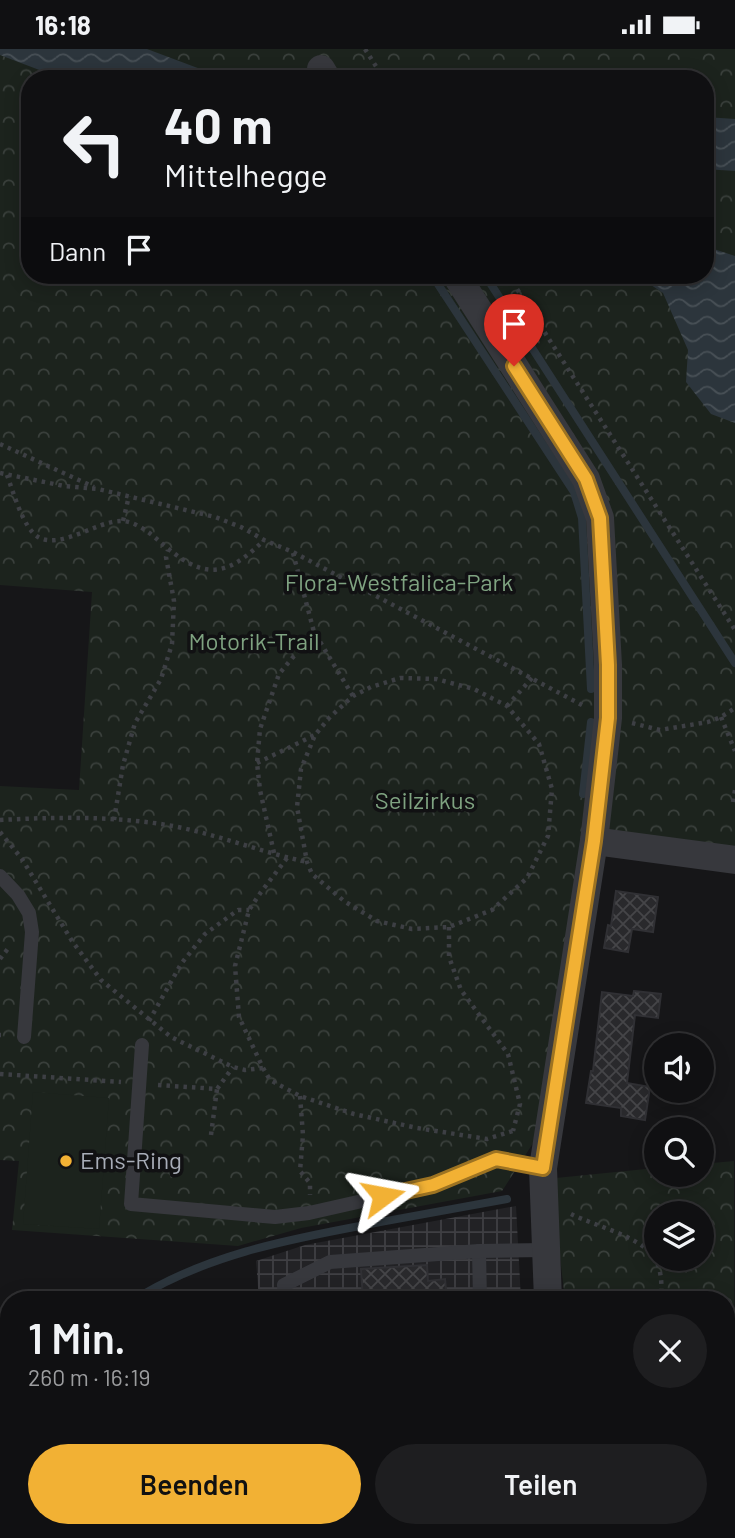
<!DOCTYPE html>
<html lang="de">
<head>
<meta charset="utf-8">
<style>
  body { margin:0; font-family:Barlow,sans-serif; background:#1e1e20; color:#f1f3f6; height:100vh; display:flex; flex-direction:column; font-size:26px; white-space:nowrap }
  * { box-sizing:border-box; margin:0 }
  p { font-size:23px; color:#9c9d9f }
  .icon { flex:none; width:38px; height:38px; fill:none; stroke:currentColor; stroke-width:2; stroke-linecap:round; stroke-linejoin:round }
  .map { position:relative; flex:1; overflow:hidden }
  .side { position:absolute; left:0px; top:1242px; width:735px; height:247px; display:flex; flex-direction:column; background:#101012; border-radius:28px 28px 0 0; box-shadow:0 4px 18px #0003,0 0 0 2px #303032 }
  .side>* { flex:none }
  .banner { position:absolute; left:21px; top:21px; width:693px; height:214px; border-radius:28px; box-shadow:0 4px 18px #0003,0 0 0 2px #303032; background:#101012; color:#f1f3f6; overflow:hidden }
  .buttons { position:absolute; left:644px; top:984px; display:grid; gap:14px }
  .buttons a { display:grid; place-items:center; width:70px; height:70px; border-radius:50%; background:#101012; box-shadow:0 4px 18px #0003,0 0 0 2px #303032; font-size:35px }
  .pin { position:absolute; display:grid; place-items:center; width:60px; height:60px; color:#fff; margin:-72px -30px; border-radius:50% 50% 50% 0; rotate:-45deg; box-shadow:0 0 7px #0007 }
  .pin .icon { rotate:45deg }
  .me { position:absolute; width:77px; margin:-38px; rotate:77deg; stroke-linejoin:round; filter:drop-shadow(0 0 5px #0008) }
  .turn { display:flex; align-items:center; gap:24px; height:147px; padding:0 28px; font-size:32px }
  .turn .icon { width:91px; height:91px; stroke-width:2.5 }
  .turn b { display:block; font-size:49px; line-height:60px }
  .then { display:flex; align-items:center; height:66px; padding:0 28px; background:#0003; gap:14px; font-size:26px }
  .round { display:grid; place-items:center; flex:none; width:74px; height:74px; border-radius:37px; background:#1e1e20 }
  .head { display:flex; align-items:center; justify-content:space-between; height:119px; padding:0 28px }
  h1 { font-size:42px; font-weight:600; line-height:52px }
  .action { display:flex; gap:14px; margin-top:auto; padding:14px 28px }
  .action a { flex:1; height:80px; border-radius:42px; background:#f2b134; color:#111; font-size:28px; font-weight:600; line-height:80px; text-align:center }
  .action a+a { background:#1e1e20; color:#f1f3f6 }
  .status { display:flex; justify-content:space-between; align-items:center; height:49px; padding:0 35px; background:#101012; direction:ltr }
  .status svg { height:19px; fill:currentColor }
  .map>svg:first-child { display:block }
  .industrial { fill:url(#industrial-grid) }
  .park { fill:url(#park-crowns); fill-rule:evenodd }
  .garden { fill:#1c231d }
  .water { fill:url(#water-waves) }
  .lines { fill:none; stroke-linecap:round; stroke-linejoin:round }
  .stream { stroke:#2c353c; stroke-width:8 }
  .building { fill:url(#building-cross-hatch); stroke:#303034; stroke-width:2 }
  .path { stroke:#3d3f44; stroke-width:4.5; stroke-dasharray:3.5 5; stroke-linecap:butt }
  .service { stroke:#37383d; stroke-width:14 }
  .minor { stroke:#37383d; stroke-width:28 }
  .route-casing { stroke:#9d7322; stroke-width:18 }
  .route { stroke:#f2b134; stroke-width:12 }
  .poi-dot { fill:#f2b134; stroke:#111113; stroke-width:2.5 }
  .labels { text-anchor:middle; stroke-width:7; stroke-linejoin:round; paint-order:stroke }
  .park-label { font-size:24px; fill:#7fa381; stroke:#111113 }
  .poi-label { font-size:24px; fill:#a8adb8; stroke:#111113; text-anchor:start }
</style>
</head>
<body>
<div class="status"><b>16:18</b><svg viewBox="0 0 49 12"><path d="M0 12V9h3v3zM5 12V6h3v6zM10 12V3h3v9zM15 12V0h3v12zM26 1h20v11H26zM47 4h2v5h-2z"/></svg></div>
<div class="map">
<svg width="735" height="1489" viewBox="0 0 735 1489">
  <defs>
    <pattern id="industrial-grid" width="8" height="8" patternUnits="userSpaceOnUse" patternTransform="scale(1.75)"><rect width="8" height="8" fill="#222225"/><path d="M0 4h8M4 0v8" fill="none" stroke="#3f3f43"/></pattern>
    <pattern id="park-crowns" width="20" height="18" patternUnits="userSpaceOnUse" patternTransform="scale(1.75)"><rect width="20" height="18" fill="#1c231d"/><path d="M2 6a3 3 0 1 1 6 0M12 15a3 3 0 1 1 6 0" fill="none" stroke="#3a403c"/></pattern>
    <pattern id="water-waves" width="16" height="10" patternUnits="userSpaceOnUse" patternTransform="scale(1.75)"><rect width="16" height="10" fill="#2c353c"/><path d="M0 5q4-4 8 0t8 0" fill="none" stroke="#485056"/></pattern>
    <pattern id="building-cross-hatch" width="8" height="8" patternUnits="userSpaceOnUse" patternTransform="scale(1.75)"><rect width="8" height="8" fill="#29292c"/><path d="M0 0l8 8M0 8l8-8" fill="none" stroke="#454548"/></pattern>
  </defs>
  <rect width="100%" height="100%" fill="#161618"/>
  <g class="industrial">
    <polygon points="516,1157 521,1251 259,1251 256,1212 305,1196"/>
    <polygon points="278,1481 509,1481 508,1489 279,1489"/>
  </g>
  <g class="park">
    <path d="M 0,0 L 735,0 L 735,804 L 583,781 L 537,1088 L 502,1142 L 301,1179 L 238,1197 L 12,1181 L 19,1112 L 0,1111 L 0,737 L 79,741 L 92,543 L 0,536 ZM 30,30 L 705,30 L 705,226 L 30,226 Z"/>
    <path d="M 734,1112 L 735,1489 L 583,1489 L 574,1482 L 573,1481 L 726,1480 L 726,1251 L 565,1251 L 559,1199 L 556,1129 L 656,1119 L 656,1125 L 702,1125 L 702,1115 ZM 656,1164 L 702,1164 L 702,1209 L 656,1209 Z"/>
  </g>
  <polygon class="garden" points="33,1043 109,1049 99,1180 23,1175"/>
  <g class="water">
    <polygon points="0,0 147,0 227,30 63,30 0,6"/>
    <polygon points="705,68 735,70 735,122 705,120"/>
    <polygon points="705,197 735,207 735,374 711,365 686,333 688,301 663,244 636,226 705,226"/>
  </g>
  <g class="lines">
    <g class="stream">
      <polyline points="432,226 574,443 582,469 591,640"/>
      <polyline points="485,226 735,614"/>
      <polyline points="583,745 591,673"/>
      <path d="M 134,1251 C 203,1207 285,1191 365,1176 C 412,1167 459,1159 507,1150"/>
      <polyline points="0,1430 9,1414"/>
    </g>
  </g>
  <g class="building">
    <polygon points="616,842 658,848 653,883 632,880 628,903 604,899 608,876 611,877"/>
    <polygon points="634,942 661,945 658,969 635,966 627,1034 650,1038 645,1071 621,1067 621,1059 586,1054 591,1022 593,1022 602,943 633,947"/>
    <polygon points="427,1216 428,1232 445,1230 447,1251 363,1251 361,1220"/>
  </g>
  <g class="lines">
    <g class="path">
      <polyline points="365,0 384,30"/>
      <polyline points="508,226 735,581"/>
      <polyline points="0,395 94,438"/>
      <polyline points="0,424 64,437 98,440 215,468 241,478 264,491 293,503 582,656"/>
      <path d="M 7,426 C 13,442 23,479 38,488 C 60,501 97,472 121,472 C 135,472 149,483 159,492 C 201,529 223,532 264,491"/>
      <polyline points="123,472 129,447"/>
      <polyline points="293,504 314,583 353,647"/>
      <polygon points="400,629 436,630 474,640 507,657 539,695 552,740 548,787 527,829 492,861 449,878 412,880 377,872 344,852 312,825 307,813 297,758 301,720 315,686 330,668 353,647 371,638"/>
      <polyline points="507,657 532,629"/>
      <polyline points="721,668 735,702"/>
      <polyline points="632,674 660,681 708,673 721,668 735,659"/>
      <polyline points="257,714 315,686"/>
      <polyline points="733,753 735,741"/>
      <path d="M 0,771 C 55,768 113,767 167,776 C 214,784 260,803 307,813"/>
      <polyline points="114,771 123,716 135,674 161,630 172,595 174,552 166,508 168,501"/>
      <polyline points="0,783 22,810 72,892 101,931 171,988 233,1018 245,1021 263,1019"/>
      <polyline points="274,804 260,741 257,714 260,680 279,625 314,583"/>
      <polyline points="287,809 261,843 249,861 235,917 239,968 263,1019 270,1031 300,1047 354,1065 417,1079 487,1090 513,1082"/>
      <polyline points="449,878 449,908 461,941 508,1005 520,1055 513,1082"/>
      <polyline points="0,910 10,897"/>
      <polyline points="149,972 181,915 205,885 238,861 249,861"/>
      <polyline points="0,986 1,986"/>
      <polyline points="0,1025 121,1033"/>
      <polyline points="158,1036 217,1040 233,1018"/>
      <polyline points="300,1047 303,1086 300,1122 310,1134 310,1146"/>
      <polyline points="211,1086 217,1040"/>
      <path d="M 571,1165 C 595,1177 639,1187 654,1208 C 662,1220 662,1237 661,1251"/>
      <polyline points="636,1489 637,1480"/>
    </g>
    <g class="service">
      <polyline points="0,827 18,846 29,864 32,883 24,988"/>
      <polyline points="142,996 131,1155 275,1168 309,1164 433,1136 496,1110 543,1119"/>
      <polyline points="479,1202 480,1251"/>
      <polyline points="285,1251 284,1236 330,1213 479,1202 546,1201"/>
      <polyline points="304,1480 305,1487 382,1480"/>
    </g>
    <g class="minor">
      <polyline points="321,20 327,30"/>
      <polyline points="456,226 586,430 600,469 608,616 608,669 594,792 543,1119 548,1251"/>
      <polyline points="594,792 735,811"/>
      <polyline points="538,1489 538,1480"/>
    </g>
  </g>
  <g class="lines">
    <defs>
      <polyline id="route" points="383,1147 433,1136 496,1110 543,1119 594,792 608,669 608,616 600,469 586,430 514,317"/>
    </defs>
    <use href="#route" class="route-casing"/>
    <use href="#route" class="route"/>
  </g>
  <circle class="poi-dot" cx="66" cy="1112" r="7"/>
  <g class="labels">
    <g class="park-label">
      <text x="399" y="542">Flora-Westfalica-Park</text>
      <text x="254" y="601">Motorik-Trail</text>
      <text x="425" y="760">Seilzirkus</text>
    </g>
    <g class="poi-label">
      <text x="80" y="1120">Ems-Ring</text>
    </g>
  </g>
</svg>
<div class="buttons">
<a><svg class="icon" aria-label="sound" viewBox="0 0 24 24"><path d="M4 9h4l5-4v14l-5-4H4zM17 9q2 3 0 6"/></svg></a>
<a><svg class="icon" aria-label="search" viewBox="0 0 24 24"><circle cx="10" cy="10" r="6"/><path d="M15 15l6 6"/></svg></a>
<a><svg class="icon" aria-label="layers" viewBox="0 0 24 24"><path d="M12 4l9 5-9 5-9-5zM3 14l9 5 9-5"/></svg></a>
</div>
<div class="pin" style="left:514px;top:317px;background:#d93025"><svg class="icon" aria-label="arrive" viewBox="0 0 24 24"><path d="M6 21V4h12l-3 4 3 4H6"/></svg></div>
<svg class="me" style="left:383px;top:1147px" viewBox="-20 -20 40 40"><path d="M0-17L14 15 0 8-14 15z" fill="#f2b134" stroke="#fff" stroke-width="4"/></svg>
<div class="banner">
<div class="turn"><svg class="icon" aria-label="left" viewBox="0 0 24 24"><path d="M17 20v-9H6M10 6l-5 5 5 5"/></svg><div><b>40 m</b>Mittelhegge</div></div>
<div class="then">Dann<svg class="icon" aria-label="arrive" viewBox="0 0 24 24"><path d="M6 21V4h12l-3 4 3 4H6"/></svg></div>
</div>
<section class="side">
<div class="head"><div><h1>1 Min.</h1><p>260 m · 16:19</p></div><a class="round"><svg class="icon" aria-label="close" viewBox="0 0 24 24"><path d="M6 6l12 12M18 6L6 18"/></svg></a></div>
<div class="action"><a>Beenden</a><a>Teilen</a></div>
</section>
</div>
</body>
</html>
